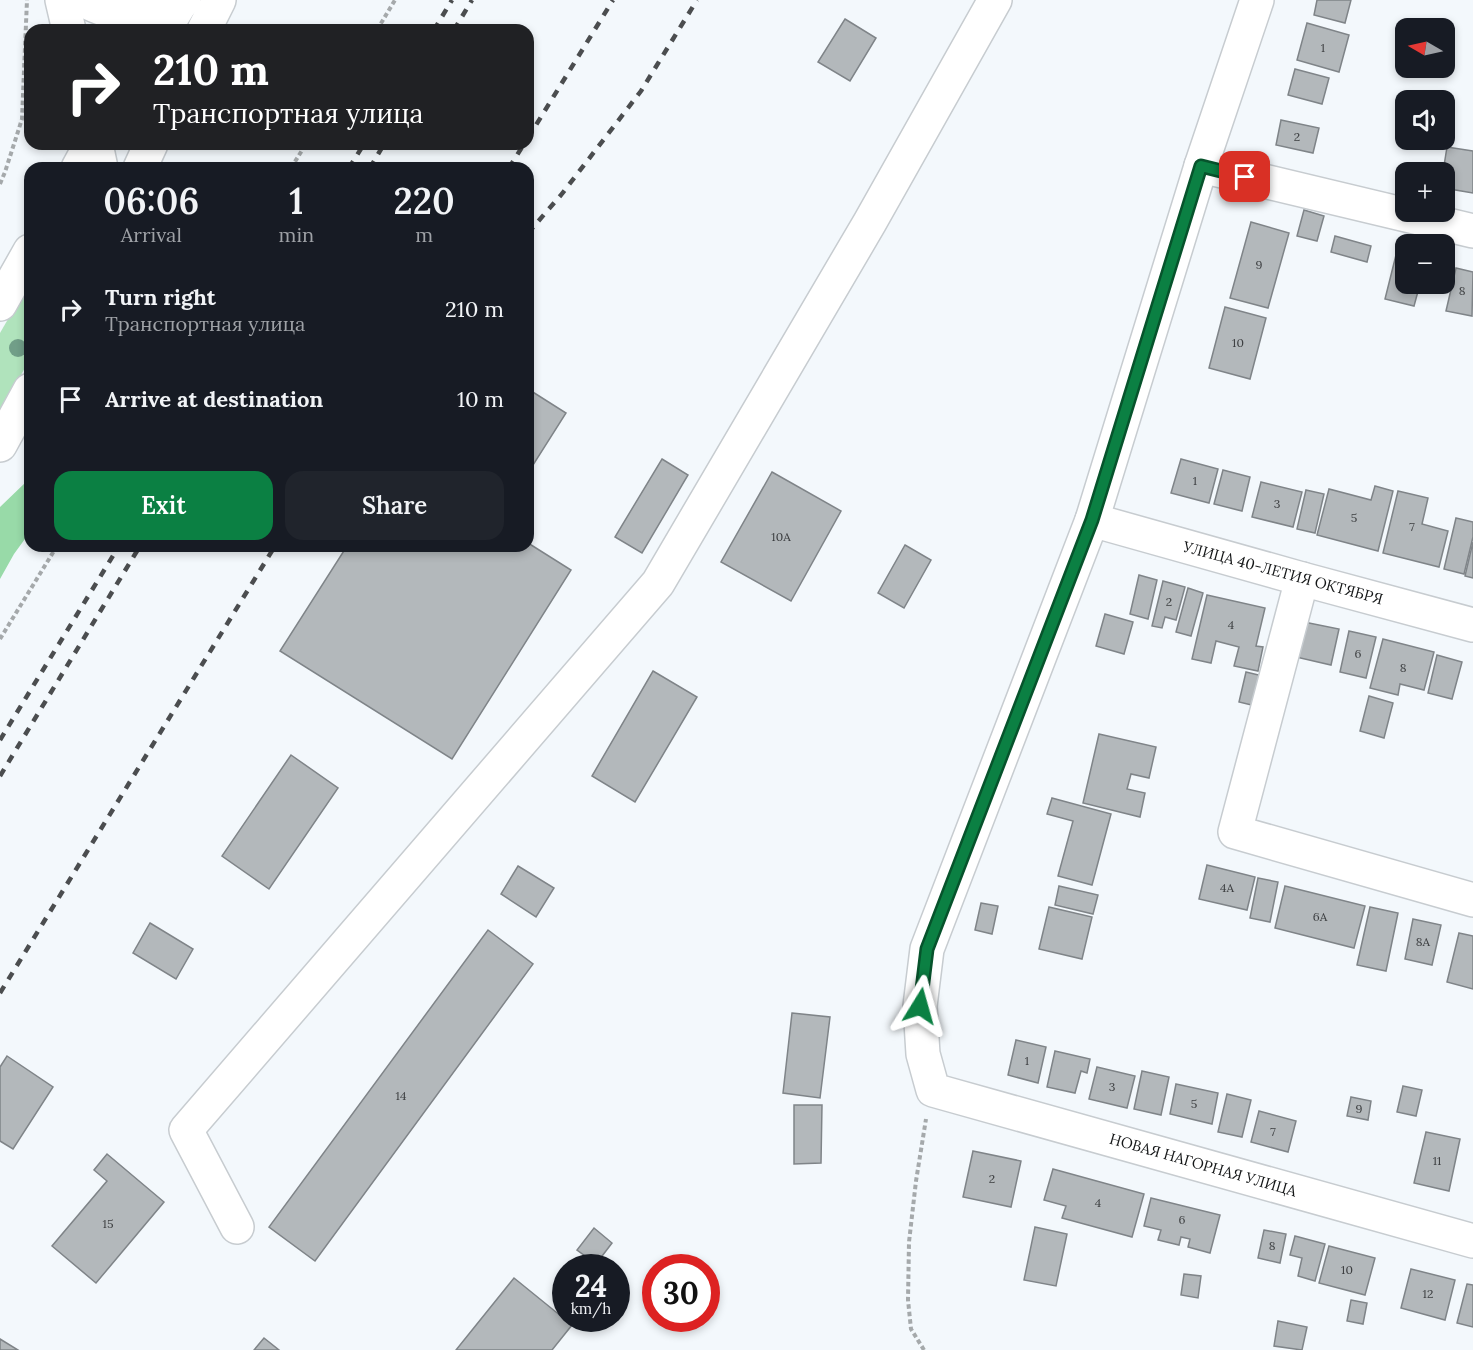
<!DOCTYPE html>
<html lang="en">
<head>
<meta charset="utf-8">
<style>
  body { margin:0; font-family:Lora,serif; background:#20242c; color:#f1f3f6; height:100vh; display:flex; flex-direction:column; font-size:22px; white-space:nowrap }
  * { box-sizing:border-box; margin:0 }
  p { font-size:20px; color:#9ea1a6 }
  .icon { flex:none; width:33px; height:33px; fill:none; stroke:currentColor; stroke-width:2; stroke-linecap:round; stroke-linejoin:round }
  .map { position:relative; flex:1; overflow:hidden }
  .panel { position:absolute; left:24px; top:162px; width:510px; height:390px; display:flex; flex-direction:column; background:#171b24; border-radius:18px; box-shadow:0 3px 9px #0003 }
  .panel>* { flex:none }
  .banner { position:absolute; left:24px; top:24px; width:510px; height:126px; border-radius:18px; box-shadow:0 3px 9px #0003; background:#202124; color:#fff; overflow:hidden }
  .needle { width:39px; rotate:279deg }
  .fabs { position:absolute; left:1395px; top:18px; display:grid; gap:12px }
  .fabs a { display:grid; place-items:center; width:60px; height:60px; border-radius:12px; background:#171b24; box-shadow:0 3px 9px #0003; font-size:30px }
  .speed { position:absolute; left:552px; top:1254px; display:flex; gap:12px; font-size:30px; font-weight:700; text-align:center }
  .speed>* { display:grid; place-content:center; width:78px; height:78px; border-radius:50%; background:#171b24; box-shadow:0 3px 9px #0003; line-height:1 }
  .speed small { font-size:15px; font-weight:400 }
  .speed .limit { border:9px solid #d22; background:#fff; color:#111 }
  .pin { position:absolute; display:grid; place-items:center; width:51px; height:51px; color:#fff; margin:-26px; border-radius:12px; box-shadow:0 3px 9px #0006 }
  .me { position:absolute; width:66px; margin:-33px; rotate:8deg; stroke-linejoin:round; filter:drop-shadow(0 0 4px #0008) }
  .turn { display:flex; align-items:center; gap:21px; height:126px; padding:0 30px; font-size:27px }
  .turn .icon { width:78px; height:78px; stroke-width:2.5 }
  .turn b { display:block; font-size:42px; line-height:51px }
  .eta { display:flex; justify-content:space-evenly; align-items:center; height:102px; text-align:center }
  .eta b { font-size:36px; font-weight:600; line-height:42px }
  .cta { display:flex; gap:12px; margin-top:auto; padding:12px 30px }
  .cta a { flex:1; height:69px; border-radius:18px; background:#0b8043; color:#fff; font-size:24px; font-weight:600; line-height:69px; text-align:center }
  .cta a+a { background:#20242c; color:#f1f3f6 }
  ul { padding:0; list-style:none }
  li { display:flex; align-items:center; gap:18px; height:90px; padding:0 30px }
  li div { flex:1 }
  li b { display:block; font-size:22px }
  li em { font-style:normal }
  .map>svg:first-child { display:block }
  .green { fill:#b0e3bc }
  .forest { fill:#98daa8 }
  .building { fill:#b3b8bb; stroke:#7f8488; stroke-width:1.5 }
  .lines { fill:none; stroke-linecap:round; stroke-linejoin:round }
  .minor-casing { stroke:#c7ccd0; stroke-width:36 }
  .major-casing { stroke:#c7ccd0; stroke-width:36 }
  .path { stroke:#a5a9ab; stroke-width:4; stroke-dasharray:4.5 3; stroke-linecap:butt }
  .minor { stroke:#fff; stroke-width:33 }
  .major { stroke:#fff; stroke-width:33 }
  .rail { stroke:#4b4d4f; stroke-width:4.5; stroke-dasharray:8 8; stroke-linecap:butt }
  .tree { fill:#719e88 }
  .route-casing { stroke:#07532c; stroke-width:15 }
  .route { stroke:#0b8043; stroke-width:10 }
  .labels { text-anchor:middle; stroke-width:5; stroke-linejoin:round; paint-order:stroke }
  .number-label { font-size:12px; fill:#3c3e40 }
  .street-label { font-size:15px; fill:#141617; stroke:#fff }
</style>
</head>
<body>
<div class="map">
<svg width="1473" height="1350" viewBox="0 0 1473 1350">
  <rect width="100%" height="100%" fill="#f3f8fc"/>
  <polygon class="green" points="30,281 30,359 0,412 0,333"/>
  <polygon class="forest" points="30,467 30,532 14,554 0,579 0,507 26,482"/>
  <g class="building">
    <polygon points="1317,0 1351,0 1345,23 1314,15"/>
    <polygon points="845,19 876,38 850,81 818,62"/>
    <polygon points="1307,23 1349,35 1339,72 1297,60"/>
    <polygon points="1295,69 1329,78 1322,104 1288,95"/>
    <polygon points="1281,120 1319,128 1313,153 1276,145"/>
    <polygon points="1447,147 1473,151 1473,193 1444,188 1444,172 1443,172"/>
    <polygon points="1304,210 1324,216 1317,241 1297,236"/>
    <polygon points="1251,222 1289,233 1268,308 1230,298"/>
    <polygon points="1335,236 1371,246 1367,262 1331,252"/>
    <polygon points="1396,255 1406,258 1406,284 1420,284 1414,306 1385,299"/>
    <polygon points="1456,268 1473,272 1472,316 1446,311"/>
    <polygon points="1225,307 1266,318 1250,379 1209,368"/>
    <polygon points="528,389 566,413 528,473"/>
    <polygon points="662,459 688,475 642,553 615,537"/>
    <polygon points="1181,459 1218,469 1209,503 1171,493"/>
    <polygon points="1223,470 1250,477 1242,511 1214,504"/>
    <polygon points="772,472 841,511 791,601 721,562"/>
    <polygon points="1261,482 1302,492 1293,527 1252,517"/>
    <polygon points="1375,486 1393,491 1378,551 1317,535 1329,489 1371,500"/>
    <polygon points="1306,490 1324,494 1315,533 1297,529"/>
    <polygon points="1398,491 1428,498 1422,524 1448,531 1439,567 1383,553"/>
    <polygon points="1456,518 1473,522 1473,537 1464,574 1444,569"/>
    <polygon points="1473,542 1473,578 1465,576"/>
    <polygon points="528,543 571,570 452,759 280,651 347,546 528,546"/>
    <polygon points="905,545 931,560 904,608 878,593"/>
    <polygon points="1139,575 1157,580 1148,619 1130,614"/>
    <polygon points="1163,581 1185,587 1176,620 1165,617 1162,628 1152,626"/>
    <polygon points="1188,588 1203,593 1191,636 1176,632"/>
    <polygon points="1207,595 1265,608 1256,646 1263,647 1258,671 1234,666 1239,647 1216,641 1211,663 1192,659"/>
    <polygon points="1105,614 1133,622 1124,654 1096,646"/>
    <polygon points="1304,622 1339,629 1331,665 1296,657"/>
    <polygon points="1349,631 1376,637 1366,678 1340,672"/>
    <polygon points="1383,639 1434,652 1424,690 1400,684 1398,695 1370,688"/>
    <polygon points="1437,655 1462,662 1452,699 1428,693"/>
    <polygon points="653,671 697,697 635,802 592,776"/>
    <polygon points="1246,672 1267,677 1260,707 1239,702"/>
    <polygon points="1369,696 1393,703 1384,738 1360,731"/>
    <polygon points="1099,734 1156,747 1149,778 1131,774 1127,789 1145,793 1140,817 1083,803"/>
    <polygon points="291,755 338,788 269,889 222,856"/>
    <polygon points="1052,798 1111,814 1092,885 1058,876 1073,821 1047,814"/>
    <polygon points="1207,865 1255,877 1247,910 1199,899"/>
    <polygon points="518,866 554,888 536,917 501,894"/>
    <polygon points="1258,878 1278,882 1270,922 1250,918"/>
    <polygon points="1059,886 1098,895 1093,914 1055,905"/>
    <polygon points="1285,886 1365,906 1354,948 1275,928"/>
    <polygon points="981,903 998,906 992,934 975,930"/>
    <polygon points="1049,907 1092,917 1082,959 1039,949"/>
    <polygon points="1370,907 1398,913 1386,971 1357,965"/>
    <polygon points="1413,919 1441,925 1432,965 1405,959"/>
    <polygon points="150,923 193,949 176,979 133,953"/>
    <polygon points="488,930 533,964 315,1261 269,1227"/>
    <polygon points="1459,933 1473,936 1473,989 1447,982"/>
    <polygon points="792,1013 830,1017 820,1098 783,1093"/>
    <polygon points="1016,1040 1046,1047 1038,1083 1008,1075"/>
    <polygon points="1055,1051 1090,1059 1087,1073 1081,1071 1075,1093 1047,1087"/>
    <polygon points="7,1056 53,1087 13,1149 0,1141 0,1067"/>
    <polygon points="1097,1067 1135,1076 1127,1108 1089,1099"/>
    <polygon points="1142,1071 1169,1077 1161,1115 1134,1109"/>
    <polygon points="1176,1084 1218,1093 1212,1124 1170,1114"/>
    <polygon points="1403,1086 1422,1090 1416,1116 1397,1112"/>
    <polygon points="1227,1094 1251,1100 1242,1137 1218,1132"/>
    <polygon points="1351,1097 1371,1101 1368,1120 1347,1116"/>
    <polygon points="794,1105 822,1105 821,1163 794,1164"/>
    <polygon points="1259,1111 1296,1121 1288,1152 1251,1142"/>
    <polygon points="1426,1132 1460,1139 1449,1191 1414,1183"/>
    <polygon points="973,1151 1021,1161 1011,1207 963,1197"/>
    <polygon points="107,1154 164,1202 96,1283 52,1246 107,1181 94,1170"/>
    <polygon points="1053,1169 1144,1194 1132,1237 1062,1218 1066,1206 1044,1200"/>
    <polygon points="1151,1198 1220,1215 1210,1253 1188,1247 1190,1239 1181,1237 1179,1245 1158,1240 1161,1230 1144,1226"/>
    <polygon points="1035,1227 1067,1234 1056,1286 1024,1280"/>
    <polygon points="594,1228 612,1243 596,1264 577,1250"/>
    <polygon points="1264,1230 1286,1234 1280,1263 1258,1258"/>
    <polygon points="1295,1236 1325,1244 1315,1281 1298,1276 1302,1258 1290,1255"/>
    <polygon points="1329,1246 1375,1258 1365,1295 1319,1283"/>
    <polygon points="1411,1269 1455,1280 1445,1320 1401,1308"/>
    <polygon points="1184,1274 1201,1276 1198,1298 1181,1295"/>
    <polygon points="514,1278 572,1325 552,1350 456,1350"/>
    <polygon points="1467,1284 1473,1285 1473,1327 1457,1323"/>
    <polygon points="1351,1300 1367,1303 1363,1324 1347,1321"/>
    <polygon points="1278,1321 1307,1327 1302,1350 1274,1346"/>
    <polygon points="264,1338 279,1350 254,1350"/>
    <polygon points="0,1339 18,1350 0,1350"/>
  </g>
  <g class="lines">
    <defs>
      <g id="minor">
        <polyline points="62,0 69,30"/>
        <path d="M 83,0 C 122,21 140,15 180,4"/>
        <polyline points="1257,0 1201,166 1092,520 927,949 920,1006 923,1054 933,1090 1473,1241"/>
        <polyline points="96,144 101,168"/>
        <polyline points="1201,166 1473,231"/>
        <polyline points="1092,520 1302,579 1473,625"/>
        <polyline points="1302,579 1235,832 1473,900"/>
        <polyline points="237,1227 186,1130 658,583 870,222 995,0"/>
      </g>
      <g id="major">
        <polyline points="164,30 180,4 184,0"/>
        <polyline points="204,30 219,0"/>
        <polyline points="78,168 91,144"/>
        <polyline points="140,168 151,144"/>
        <polyline points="0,304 30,251"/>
        <polyline points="0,445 30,390"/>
      </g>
    </defs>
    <use href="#minor" class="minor-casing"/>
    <use href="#major" class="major-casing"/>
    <g class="path">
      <polyline points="377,30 395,0"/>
      <polyline points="291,168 306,144"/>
      <polyline points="0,184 5,172 22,119 27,0"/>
      <polyline points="0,639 57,546"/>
      <polyline points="924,1350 911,1329 908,1300 909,1242 916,1181 926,1119"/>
    </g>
    <use href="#minor" class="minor"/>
    <use href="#major" class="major"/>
    <g class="rail">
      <polyline points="434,30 452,0"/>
      <polyline points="454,30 472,0"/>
      <polyline points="528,138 613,0"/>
      <polyline points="349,168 364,144"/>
      <polyline points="370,168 384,144"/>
      <polyline points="509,168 524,144"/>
      <polyline points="528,233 561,195 641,91 697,0"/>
      <polyline points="0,740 119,546"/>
      <polyline points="0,776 140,546"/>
      <polyline points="0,993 275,546"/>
    </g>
  </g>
  <circle class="tree" cx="18" cy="348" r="9"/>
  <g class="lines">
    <defs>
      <polyline id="route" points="920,1006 927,949 1092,520 1201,166 1245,177"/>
    </defs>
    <use href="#route" class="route-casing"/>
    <use href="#route" class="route"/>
  </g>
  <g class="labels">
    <g class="number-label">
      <text x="1323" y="52">1</text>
      <text x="1297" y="141">2</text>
      <text x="1259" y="269">9</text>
      <text x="1462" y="295">8</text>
      <text x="1238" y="347">10</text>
      <text x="1195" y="485">1</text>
      <text x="1277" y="508">3</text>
      <text x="1354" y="522">5</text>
      <text x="1412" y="531">7</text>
      <text x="781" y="541">10А</text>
      <text x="1169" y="606">2</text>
      <text x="1231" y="629">4</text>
      <text x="1358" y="658">6</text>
      <text x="1403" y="672">8</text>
      <text x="1227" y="892">4А</text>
      <text x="1320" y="921">6А</text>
      <text x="1423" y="946">8А</text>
      <text x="1027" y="1065">1</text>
      <text x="1112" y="1091">3</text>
      <text x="401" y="1100">14</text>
      <text x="1194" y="1108">5</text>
      <text x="1359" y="1113">9</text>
      <text x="1273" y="1136">7</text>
      <text x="1437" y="1165">11</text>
      <text x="992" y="1183">2</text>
      <text x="1098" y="1207">4</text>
      <text x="1182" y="1224">6</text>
      <text x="108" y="1228">15</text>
      <text x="1272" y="1250">8</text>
      <text x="1347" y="1274">10</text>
      <text x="1428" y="1298">12</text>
    </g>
    <g class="street-label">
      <text transform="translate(1283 573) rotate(15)" y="5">УЛИЦА 40-ЛЕТИЯ ОКТЯБРЯ</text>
      <text transform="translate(1203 1165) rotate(16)" y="5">НОВАЯ НАГОРНАЯ УЛИЦА</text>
    </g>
  </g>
</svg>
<div class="fabs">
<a><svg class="needle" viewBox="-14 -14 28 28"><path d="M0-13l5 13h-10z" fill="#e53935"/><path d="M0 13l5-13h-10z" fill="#9ea1a6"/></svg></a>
<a><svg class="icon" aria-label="sound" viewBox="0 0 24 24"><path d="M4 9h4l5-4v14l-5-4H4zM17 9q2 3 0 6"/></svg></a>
<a>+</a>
<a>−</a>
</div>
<div class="speed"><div>24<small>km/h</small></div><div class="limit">30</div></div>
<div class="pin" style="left:1245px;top:177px;background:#d93025"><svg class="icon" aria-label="arrive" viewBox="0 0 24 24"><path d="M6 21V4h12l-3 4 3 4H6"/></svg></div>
<svg class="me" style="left:920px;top:1006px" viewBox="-20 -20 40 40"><path d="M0-17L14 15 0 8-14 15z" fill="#0b8043" stroke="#fff" stroke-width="4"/></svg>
<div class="banner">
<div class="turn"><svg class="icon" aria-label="right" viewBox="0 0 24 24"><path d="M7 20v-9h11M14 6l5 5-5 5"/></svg><div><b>210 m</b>Транспортная улица</div></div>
</div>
<section class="panel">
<div class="eta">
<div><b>06:06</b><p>Arrival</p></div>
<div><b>1</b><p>min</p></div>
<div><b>220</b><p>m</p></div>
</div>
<ul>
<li><svg class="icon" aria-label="right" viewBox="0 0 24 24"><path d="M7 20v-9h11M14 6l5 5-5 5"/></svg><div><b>Turn right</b><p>Транспортная улица</p></div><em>210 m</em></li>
<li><svg class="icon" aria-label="arrive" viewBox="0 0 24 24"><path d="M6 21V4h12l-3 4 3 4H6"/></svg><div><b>Arrive at destination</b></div><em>10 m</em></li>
</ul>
<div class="cta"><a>Exit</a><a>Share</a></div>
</section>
</div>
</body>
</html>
